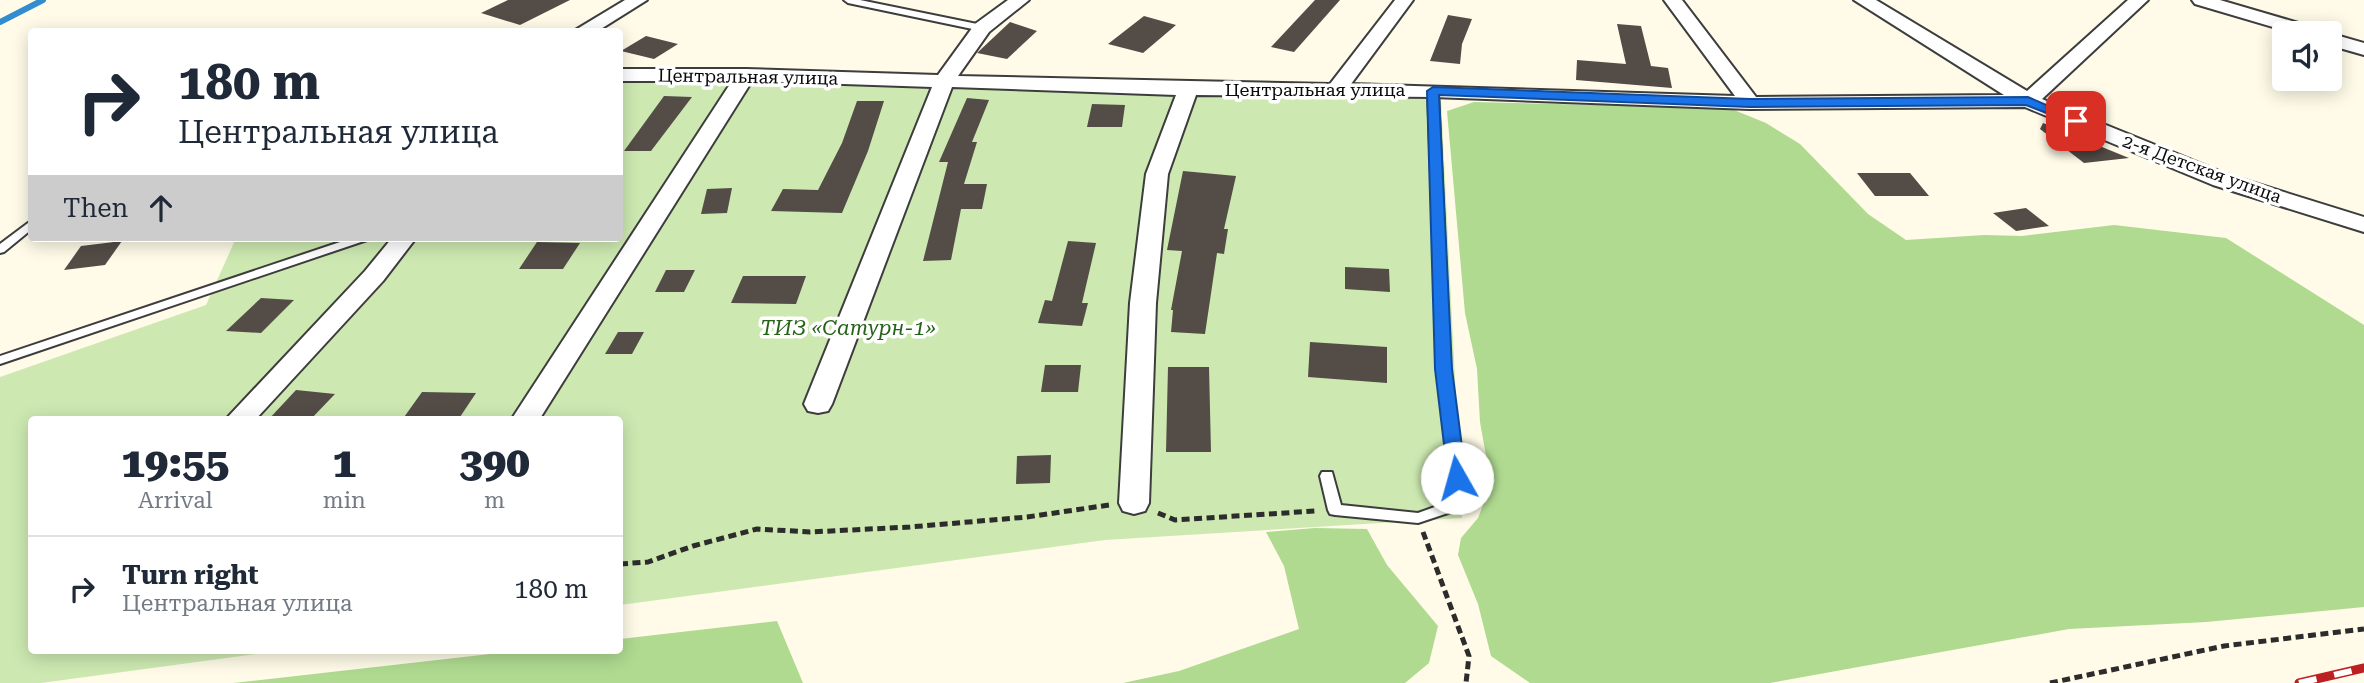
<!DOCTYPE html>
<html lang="en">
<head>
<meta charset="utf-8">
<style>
  body { margin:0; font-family:"Roboto Serif",serif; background:#f2f2f3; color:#1f2937; height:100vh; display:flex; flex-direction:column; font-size:26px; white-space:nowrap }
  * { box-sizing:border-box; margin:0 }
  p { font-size:23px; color:#747a83 }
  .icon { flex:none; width:38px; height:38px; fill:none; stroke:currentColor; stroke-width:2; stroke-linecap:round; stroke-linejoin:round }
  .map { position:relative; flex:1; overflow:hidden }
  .drawer { position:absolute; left:28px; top:416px; width:595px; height:238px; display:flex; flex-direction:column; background:#fff; border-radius:7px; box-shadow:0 4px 18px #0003 }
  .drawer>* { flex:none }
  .guide { position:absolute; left:28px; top:28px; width:595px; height:214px; border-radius:7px; box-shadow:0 4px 18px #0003; background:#fff; color:#1f2937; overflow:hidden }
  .tools { position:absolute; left:2272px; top:21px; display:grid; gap:14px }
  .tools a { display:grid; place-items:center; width:70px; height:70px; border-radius:7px; background:#fff; box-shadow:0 4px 18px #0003; font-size:35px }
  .pin { position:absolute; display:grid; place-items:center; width:60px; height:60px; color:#fff; margin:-30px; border-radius:14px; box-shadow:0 4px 10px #0006 }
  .me { position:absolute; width:77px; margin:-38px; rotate:353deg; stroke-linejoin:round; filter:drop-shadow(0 0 5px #0008) }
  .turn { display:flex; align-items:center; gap:24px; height:147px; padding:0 35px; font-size:32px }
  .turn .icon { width:91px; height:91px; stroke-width:2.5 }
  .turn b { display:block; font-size:49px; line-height:60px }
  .then { display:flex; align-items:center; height:66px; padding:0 35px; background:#0003; gap:14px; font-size:26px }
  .eta { display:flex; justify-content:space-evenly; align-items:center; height:119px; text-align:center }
  .eta b { font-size:42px; font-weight:800; line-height:49px }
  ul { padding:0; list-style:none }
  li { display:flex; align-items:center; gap:21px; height:105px; padding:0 35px; border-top:2px solid #e0e1e3 }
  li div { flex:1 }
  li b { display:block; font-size:26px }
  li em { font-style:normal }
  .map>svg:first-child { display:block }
  .green { fill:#cde9b1 }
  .forest { fill:#afda90 }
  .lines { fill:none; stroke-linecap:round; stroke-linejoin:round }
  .stream { stroke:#318cd0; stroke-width:6 }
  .building { fill:#534c47 }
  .lane-casing { stroke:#3d3d3d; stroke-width:4 }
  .street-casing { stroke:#3d3d3d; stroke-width:4 }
  .path { stroke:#2c2c2c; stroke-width:5; stroke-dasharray:8 4.5; stroke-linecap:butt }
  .lane { fill:#fff; fill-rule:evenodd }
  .street { fill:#fff; fill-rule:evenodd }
  .rail-casing { stroke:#bd2023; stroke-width:9 }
  .rail { stroke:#fff; stroke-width:6; stroke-dasharray:18; stroke-linecap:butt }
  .route { fill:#1a73e8; stroke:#114b97; stroke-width:2 }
  .labels { text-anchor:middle; stroke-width:7; stroke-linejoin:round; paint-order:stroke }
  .far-street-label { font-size:18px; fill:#0a0a0a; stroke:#fff }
  .park-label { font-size:21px; font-style:italic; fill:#27621a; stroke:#fff }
</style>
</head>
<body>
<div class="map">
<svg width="2364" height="683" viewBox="0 0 2364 683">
  <rect width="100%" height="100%" fill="#fffbe8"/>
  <polygon class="green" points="620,81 921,84 1364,95 1441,100 1462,518 1105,540 620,605 620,420 32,420 32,651 279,651 41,683 0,683 0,377 206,305 236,238 620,238"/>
  <g class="forest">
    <polygon points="1474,102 1729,108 1766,123 1800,144 1868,214 1906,240 1984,235 2022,236 2114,225 2226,238 2364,325 2364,607 2206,622 2069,629 1770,683 1530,683 1491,656 1478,604 1458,555 1461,538 1478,518 1491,484 1480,422 1477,369 1465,313 1447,111"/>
    <polygon points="1315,528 1367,529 1387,565 1438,626 1429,663 1405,683 1123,683 1179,671 1299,629 1284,566 1266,532"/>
    <polygon points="777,621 803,683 233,683 516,651 620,651 620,639"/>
  </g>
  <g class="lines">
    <polyline class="stream" points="0,22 43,0"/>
  </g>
  <g class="building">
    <polygon points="508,0 570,0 520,25 481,13"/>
    <polygon points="1315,0 1340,0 1294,52 1271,47"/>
    <polygon points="1448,15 1472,19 1462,44 1460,64 1430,61"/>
    <polygon points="1144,16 1176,25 1143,53 1108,44"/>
    <polygon points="1010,22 1037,31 1007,59 977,53"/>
    <polygon points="1617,24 1641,26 1651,66 1668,68 1672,88 1576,80 1577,60 1626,64"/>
    <polygon points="646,36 678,44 654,59 621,51"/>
    <polygon points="664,96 692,97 651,151 624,151"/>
    <polygon points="967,98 989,100 972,142 977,142 964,184 987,184 982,209 961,209 951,260 923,261 948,162 939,162"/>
    <polygon points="857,101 884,101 868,151 842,213 771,211 783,189 818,190 842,143"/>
    <polygon points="1092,104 1125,105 1122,127 1087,127"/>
    <polygon points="2043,123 2129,158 2084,163 2040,129"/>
    <polygon points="1183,171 1236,176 1224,229 1228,229 1224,254 1217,253 1205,334 1171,332 1173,310 1171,310 1182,251 1167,250"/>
    <polygon points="1857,173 1910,173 1929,196 1875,196"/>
    <polygon points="732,188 727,213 701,214 707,189"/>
    <polygon points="2026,208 2049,226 2016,231 1993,213"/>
    <polygon points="122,241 105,265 64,270 81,246"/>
    <polygon points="1068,241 1096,243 1082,303 1088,303 1082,326 1038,323 1045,300 1052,301"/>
    <polygon points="537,242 580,243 563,269 519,269"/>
    <polygon points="1345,267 1389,269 1390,292 1345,289"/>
    <polygon points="666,270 695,270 684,292 655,292"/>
    <polygon points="743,276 806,276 796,304 731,303"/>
    <polygon points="261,298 294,300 261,333 226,331"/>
    <polygon points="618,332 644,332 632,354 605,354"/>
    <polygon points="1310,342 1387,347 1387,383 1308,377"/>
    <polygon points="1045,365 1081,365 1078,392 1041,392"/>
    <polygon points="1168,367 1209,367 1211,452 1166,452"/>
    <polygon points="296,390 335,394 310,420 268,420"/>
    <polygon points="422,392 476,393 458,420 402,420"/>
    <polygon points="1051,455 1050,483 1016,484 1017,456"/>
  </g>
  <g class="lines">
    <defs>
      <g id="lane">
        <polygon points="844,0 860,0 982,25 986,28 982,31 848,3"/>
        <polygon points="1433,88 1438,91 1450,369 1464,478 1454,511 1418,523 1335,515 1330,514 1328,510 1320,476 1322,472 1332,472 1341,505 1418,513 1443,504 1450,478 1438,369 1428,91"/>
        <polygon points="32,220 32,229 4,252 0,253 0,244"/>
        <polygon points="352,238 369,238 367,240 0,364 0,356"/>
      </g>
      <g id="street">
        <polygon points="625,0 647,0 596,32 572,32"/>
        <polygon points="1008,0 1029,0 989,32 958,76 1330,84 1395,0 1413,0 1351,84 1735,96 1664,0 1682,0 1756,97 2004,95 1854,0 1876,0 2027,91 2128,0 2148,0 2042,99 2229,175 2364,217 2364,232 2213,185 2025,107 1750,109 1433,97 1196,95 1168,174 1156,303 1149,503 1145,511 1134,514 1123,511 1119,503 1130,303 1146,174 1176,95 952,87 832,404 828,411 818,413 808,411 804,404 932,87 752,81 539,420 511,420 732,81 620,81 620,69 746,69 938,75 975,24"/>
        <polygon points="2192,0 2220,0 2319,29 2321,33 2293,33 2195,4"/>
        <polygon points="2329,33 2364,43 2364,55 2329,45"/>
        <polygon points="392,238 416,238 383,281 255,420 225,420 365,271"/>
      </g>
    </defs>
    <use href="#lane" class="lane-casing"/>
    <use href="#street" class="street-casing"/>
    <g class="path">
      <polyline points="1158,513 1175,520 1315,511"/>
      <polyline points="1423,532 1469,656 1466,683"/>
      <polyline points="620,564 648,562 693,546 757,529 810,532 910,527 1027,517 1109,505"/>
      <polyline points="2050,683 2224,646 2364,629"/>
    </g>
    <use href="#lane" class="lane"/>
    <use href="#street" class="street"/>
    <defs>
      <polyline id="rail" points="2299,683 2364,668"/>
    </defs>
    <use href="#rail" class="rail-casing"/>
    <use href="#rail" class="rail"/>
  </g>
  <polygon class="route" points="1433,87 1750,99 2028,97 2083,121 2081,123 2072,123 2026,105 1750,107 1439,95 1452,369 1466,478 1463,483 1450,483 1448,478 1435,369 1427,91"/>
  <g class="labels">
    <g class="far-street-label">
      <text transform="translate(748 77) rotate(1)" y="6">Центральная улица</text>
      <text x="1315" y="96">Центральная улица</text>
      <text transform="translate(2202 169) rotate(20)" y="6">2-я Детская улица</text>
    </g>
    <g class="park-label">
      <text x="848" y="335">ТИЗ «Сатурн-1»</text>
    </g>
  </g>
</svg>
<div class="tools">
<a><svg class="icon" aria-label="sound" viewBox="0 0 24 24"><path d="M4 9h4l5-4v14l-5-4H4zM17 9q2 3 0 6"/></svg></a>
</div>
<div class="pin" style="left:2076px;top:121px;background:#d93025"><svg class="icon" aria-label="arrive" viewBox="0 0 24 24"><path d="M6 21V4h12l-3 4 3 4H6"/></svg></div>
<svg class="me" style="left:1457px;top:478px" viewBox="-20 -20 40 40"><circle r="19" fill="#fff"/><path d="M0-13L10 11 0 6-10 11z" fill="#1a73e8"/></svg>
<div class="guide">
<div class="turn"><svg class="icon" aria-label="right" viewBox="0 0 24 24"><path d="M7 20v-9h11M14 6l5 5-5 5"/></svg><div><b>180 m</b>Центральная улица</div></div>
<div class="then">Then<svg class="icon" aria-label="ahead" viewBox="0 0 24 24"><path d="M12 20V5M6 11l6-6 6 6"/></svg></div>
</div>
<section class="drawer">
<div class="eta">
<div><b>19:55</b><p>Arrival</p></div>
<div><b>1</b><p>min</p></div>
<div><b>390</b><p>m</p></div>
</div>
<ul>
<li><svg class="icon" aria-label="right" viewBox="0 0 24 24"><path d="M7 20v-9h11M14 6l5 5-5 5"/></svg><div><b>Turn right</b><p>Центральная улица</p></div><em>180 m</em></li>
</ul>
</section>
</div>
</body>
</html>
